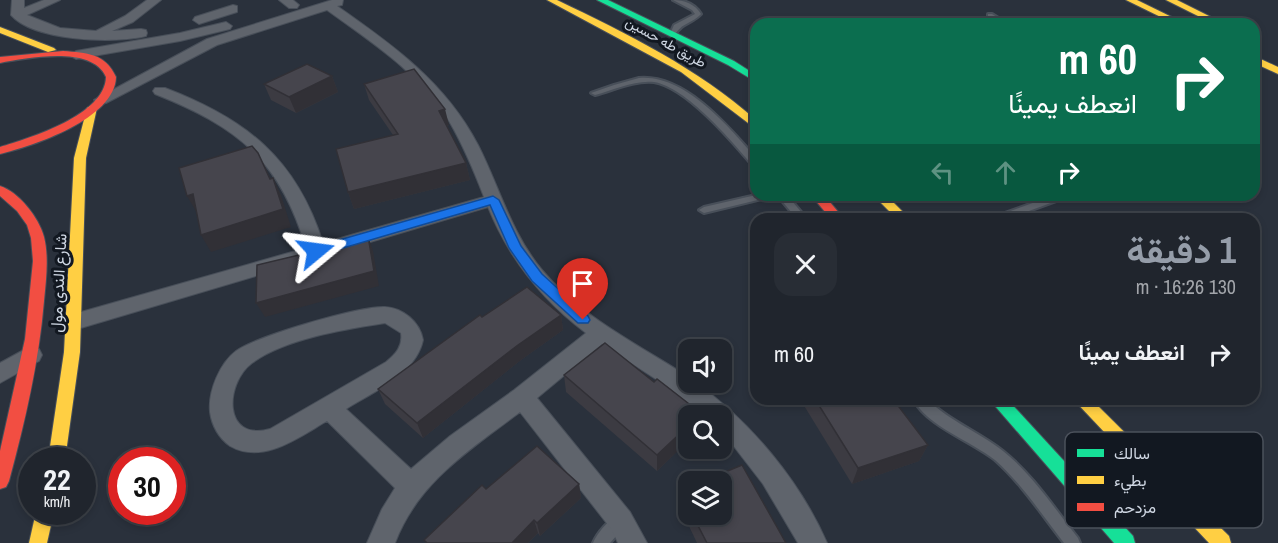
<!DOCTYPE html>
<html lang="ar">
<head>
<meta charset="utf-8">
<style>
  body { margin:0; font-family:"Archivo Narrow",Vazirmatn,sans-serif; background:#282d35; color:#f1f3f6; direction:rtl; height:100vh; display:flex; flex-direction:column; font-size:22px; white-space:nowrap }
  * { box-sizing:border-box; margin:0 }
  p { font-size:20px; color:#a2a5aa }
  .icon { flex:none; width:33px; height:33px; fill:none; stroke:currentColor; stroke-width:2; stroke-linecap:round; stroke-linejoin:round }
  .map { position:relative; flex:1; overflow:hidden; direction:ltr }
  .sheet { position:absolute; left:750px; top:213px; width:510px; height:192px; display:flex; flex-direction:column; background:#20252d; border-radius:18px; box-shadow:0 3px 9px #0003,0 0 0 2px #3d4249; direction:rtl }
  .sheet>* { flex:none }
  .hud { position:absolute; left:750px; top:18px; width:510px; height:183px; border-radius:18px; box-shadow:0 3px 9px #0003,0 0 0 2px #3d4249; direction:rtl; background:#0b6e4f; color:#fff; overflow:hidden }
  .buttons { position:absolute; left:678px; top:339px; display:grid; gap:12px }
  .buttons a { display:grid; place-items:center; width:54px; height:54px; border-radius:12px; background:#20252d; box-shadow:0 3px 9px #0003,0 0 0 2px #3d4249; font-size:30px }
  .speed { position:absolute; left:18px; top:447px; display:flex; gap:12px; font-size:30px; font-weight:700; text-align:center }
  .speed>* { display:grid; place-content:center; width:78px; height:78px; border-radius:50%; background:#20252d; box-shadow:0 3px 9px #0003,0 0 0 2px #3d4249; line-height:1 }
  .speed small { font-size:15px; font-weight:400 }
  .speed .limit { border:9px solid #d22; background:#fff; color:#111 }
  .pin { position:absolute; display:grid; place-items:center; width:51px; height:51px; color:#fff; margin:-62px -26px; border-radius:50% 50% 50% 0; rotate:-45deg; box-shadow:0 0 6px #0007 }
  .pin .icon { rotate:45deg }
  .me { position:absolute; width:66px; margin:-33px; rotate:74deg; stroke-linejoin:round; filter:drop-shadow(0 0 4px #0008) }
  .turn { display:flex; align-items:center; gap:21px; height:126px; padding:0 24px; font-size:27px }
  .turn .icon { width:78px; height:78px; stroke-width:2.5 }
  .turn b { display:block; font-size:42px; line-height:51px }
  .lanes { display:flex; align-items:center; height:57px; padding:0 24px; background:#0003; justify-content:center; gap:30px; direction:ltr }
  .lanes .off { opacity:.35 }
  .round { display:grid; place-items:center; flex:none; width:63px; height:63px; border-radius:18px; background:#282d35 }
  .headline { display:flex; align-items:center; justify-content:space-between; height:102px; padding:0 24px }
  h1 { font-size:36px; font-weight:700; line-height:45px; color:#959da9 }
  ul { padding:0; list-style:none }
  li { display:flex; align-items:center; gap:18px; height:78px; padding:0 24px }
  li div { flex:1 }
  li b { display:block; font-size:22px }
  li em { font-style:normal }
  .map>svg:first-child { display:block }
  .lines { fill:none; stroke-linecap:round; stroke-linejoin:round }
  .lane-casing { stroke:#484f59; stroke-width:4 }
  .street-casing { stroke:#484f59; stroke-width:2 }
  .fast-casing { stroke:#484f59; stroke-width:2 }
  .slow-casing { stroke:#484f59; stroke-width:2 }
  .jam-casing { stroke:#484f59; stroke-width:2 }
  .lane { fill:#5f646c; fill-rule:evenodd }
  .street { fill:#5f646c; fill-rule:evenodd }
  .fast { fill:#16e098; fill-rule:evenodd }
  .slow { fill:#ffcf43; fill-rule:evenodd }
  .jam { fill:#f24e42; fill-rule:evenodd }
  .wall { fill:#3c3b42 }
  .shaded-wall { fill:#313036 }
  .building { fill:#46454d; stroke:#313036; stroke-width:1.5 }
  .route { fill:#1a73e8; stroke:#114b97; stroke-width:1.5 }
  .labels { text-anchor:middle; stroke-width:6; stroke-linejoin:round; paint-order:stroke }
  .far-street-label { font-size:14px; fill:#cfd7e3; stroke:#121821 }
  .street-label { font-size:16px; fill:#cfd7e3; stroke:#121821 }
  .key { fill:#121821; stroke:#4b515b; stroke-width:1.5 }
  .key-label { font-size:16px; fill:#cfd7e3 }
</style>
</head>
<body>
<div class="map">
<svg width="1278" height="543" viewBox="0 0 1278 543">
  <rect width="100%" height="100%" fill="#2a313c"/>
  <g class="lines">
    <defs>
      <g id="lane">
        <path d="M 673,0 C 684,0 695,4 701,14 C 693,23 681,23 675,35 L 673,36 L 670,34 L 674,25 L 695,14 L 692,10 Z"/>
        <polygon points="988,14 992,14 1008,24 1000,24 988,16"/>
        <path d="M 639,78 C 685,74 729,127 756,158 L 756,167 L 753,166 C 732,141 686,87 654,82 C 634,80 614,90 595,95 L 591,93 L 614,85 Z"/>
        <polygon points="756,195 772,195 770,197 704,213 699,210 704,207"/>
        <polygon points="777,195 787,195 807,219 797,219"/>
        <polygon points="1055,195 1069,195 1067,197 1007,219 992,219 994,217"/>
        <path d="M 913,399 L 927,399 C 949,421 979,432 1003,451 C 1033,475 1054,508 1078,538 L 1080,543 L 1064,543 C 1042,515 1022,484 995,460 C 971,441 927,426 913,399 Z"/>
        <path d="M 620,514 L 625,516 L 627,521 L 625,526 L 610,543 L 593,543 C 597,533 610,518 620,514 Z"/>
      </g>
      <g id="street">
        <path d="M 12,0 L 24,0 L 24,8 L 44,0 L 60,0 L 27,15 L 60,28 L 96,31 L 125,16 L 147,0 L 161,0 L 133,22 L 112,31 L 141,29 L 146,30 L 147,33 L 146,36 C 113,44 34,41 11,15 Z"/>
        <polygon points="279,0 293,0 299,5 297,8 289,8"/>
        <path d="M 332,0 L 343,0 L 342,5 L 337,6 C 393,45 446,83 478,145 C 499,186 511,233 542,270 C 579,315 635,343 684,374 L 688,378 L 688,382 L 695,382 C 750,421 800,481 827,543 L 798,543 L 763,484 L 722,431 L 722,416 L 704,416 L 668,387 L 602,344 L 537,398 L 630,512 L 647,543 L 618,543 L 612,530 L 520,412 C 470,450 418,482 395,543 L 367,543 L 382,509 L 395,488 L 327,421 C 299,437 263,465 230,446 C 219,438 212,426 210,412 C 208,391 220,363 236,351 C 257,336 359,306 385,307 C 403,308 420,322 423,340 C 416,374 373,392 346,409 L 411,469 L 450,436 L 514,390 L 586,333 C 541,299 509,259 488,207 L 74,330 L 67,328 L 64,322 L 67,316 L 306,248 C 280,160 238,127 155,94 L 153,91 L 155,88 L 165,88 C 246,119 296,158 323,243 L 484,197 C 474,171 463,145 449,121 C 420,73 371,42 327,10 L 217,45 L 106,103 L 101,104 L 94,100 L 207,39 ZM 385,323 L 401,333 C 403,346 396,354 386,362 L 270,429 C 222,442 225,383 252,363 C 284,339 346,329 385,323 Z"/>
        <polygon points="233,5 237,6 237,12 199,24 193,20 195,17"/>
        <polygon points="226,22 232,26 230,29 180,41 76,59 69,55 76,51 180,33"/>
        <polygon points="31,346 39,349 42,355 39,361 0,383 0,363"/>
      </g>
      <g id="fast">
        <polygon points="597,0 608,0 734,61 756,75 756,82 728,65"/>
        <polygon points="989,399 1007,399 1133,536 1135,543 1114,543"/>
      </g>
      <g id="slow">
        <path d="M 547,0 L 557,0 C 628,34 697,68 756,120 L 756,129 L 681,72 Z"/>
        <polygon points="1126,0 1137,0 1186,24 1175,24"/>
        <polygon points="1166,0 1177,0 1225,24 1214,24"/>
        <polygon points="0,27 54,48 56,50 48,52 0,33"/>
        <polygon points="1254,56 1278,67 1278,74 1254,63"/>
        <polygon points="92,105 97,108 86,158 80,352 65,460 48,460 64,352 74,158 87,108"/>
        <polygon points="873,195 886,195 910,219 897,219"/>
        <polygon points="1073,399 1091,399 1229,536 1231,543 1209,543"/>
        <polygon points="36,512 54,512 47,543 29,543"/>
      </g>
      <g id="jam">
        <path d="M 63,51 C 87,53 105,53 116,77 C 115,119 33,146 0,154 L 0,147 C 30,138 105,115 106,77 C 92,45 28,58 0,63 L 0,57 Z"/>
        <path d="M 0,186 C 19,192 39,218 44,237 C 49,257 46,280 44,301 C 39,362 25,422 9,481 L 6,487 L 0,489 L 0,451 L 25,339 L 33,261 L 31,238 L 27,225 L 17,211 L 0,196 Z"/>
        <polygon points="811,195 824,195 844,219 831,219"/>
      </g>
    </defs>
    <use href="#lane" class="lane-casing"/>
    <use href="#street" class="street-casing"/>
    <use href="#fast" class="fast-casing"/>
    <use href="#slow" class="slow-casing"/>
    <use href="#jam" class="jam-casing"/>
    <use href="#lane" class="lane"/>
    <use href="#street" class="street"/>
    <use href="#fast" class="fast"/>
    <use href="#slow" class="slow"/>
    <use href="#jam" class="jam"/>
  </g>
  <g class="wall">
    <polygon points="332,76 338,92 296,113 271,100 264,84"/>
    <polygon points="364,84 449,125 447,126 466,163 470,180 354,209 348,192 393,135 369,100"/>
    <polygon points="561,315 563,330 521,360 423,438 385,404 378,389 482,317"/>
    <polygon points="564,375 654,382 702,414 701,416 688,416 688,441 657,471 566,392"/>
    <polygon points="800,399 893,399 928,445 919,461 852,484"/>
    <polygon points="579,484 581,498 540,536 538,533 528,543 426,543 424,540 486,489"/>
    <polygon points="688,487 688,514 722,514 786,543 697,543 679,505 680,490"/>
  </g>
  <g class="shaded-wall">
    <polygon points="332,76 338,92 296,113 289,97"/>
    <polygon points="445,109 449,125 443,127 439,111"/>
    <polygon points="466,163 470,180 354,209 348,192"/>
    <polygon points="273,178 281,195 291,227 211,252 201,235"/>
    <polygon points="193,194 197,213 187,196"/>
    <polygon points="368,236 373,251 379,286 265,317 256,303"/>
    <polygon points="561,315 563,330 521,360 423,438 417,423 518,345"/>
    <polygon points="688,426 688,441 657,471 657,455"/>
    <polygon points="928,445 919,461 852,484 858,468"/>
    <polygon points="579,484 581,498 540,536 537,523"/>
    <polygon points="534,520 538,533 528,543 512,543"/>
  </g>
  <g class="building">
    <polygon points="940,22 942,24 921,24"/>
    <polygon points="307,64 332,76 289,97 264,84"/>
    <polygon points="414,69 445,109 439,111 466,163 348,192 336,149 398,134 364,84"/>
    <polygon points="252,146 258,153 270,179 273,178 283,209 201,235 193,194 187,196 179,168"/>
    <polygon points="368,236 374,271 256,303 257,265 320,250 320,248"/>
    <polygon points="527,287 561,315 518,345 417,423 378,389 480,315 482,317"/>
    <polygon points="605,343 654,382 657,379 702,414 700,416 688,416 688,426 657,455 564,375"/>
    <polygon points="815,399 893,399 928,445 858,468"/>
    <polygon points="537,446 579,484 537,523 534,520 512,543 427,543 424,540 482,485 486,489"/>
    <polygon points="742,465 786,543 707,543 692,514 722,514 722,482 701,482"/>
    <polygon points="688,487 688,506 680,490"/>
  </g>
  <polygon class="route" points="493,196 499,200 521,246 542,274 588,316 590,320 588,323 578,323 532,281 509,248 490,205 316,256 309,251 311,248"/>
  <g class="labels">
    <g class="far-street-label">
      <text transform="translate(666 42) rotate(29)" y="5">طريق طه حسين</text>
    </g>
    <g class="street-label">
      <text transform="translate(58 283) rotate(-87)" y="6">شارع الندى مول</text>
    </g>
  </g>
  <rect x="1065" y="432" width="198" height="96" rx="9" class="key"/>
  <rect x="1077" y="449" width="27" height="8" fill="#16e098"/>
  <rect x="1077" y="476" width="27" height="8" fill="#ffcf43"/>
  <rect x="1077" y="503" width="27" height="8" fill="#f24e42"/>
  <g class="key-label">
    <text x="1114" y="459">سالك</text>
    <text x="1114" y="486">بطيء</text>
    <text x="1114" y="513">مزدحم</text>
  </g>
</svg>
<div class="buttons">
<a><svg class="icon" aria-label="sound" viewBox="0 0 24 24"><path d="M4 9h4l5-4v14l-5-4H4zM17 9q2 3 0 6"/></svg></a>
<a><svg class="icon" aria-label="search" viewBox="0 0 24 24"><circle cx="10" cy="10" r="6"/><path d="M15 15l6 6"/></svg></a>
<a><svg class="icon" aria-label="layers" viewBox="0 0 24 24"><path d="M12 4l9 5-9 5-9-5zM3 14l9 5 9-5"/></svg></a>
</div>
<div class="speed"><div>22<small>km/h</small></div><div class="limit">30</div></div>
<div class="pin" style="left:583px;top:320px;background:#d93025"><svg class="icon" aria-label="arrive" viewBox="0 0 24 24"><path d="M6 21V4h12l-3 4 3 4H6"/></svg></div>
<svg class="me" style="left:316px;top:251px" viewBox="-20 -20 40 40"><path d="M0-17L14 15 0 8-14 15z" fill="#1a73e8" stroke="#fff" stroke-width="4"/></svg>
<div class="hud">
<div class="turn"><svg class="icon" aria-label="right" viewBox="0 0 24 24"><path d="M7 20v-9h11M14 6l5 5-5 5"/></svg><div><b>60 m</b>انعطف يمينًا</div></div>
<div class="lanes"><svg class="icon off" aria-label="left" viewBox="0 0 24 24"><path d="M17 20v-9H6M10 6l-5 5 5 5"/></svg><svg class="icon off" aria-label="ahead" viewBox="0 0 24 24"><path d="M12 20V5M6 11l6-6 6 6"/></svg><svg class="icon" aria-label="right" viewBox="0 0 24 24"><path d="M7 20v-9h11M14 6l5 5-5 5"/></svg></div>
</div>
<section class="sheet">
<div class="headline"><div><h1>1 دقيقة</h1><p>130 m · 16:26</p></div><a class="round"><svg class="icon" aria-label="close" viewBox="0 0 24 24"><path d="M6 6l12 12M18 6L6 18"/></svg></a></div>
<ul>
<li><svg class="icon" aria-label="right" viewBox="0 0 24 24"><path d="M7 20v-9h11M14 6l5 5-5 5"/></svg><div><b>انعطف يمينًا</b></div><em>60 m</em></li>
</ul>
</section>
</div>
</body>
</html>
